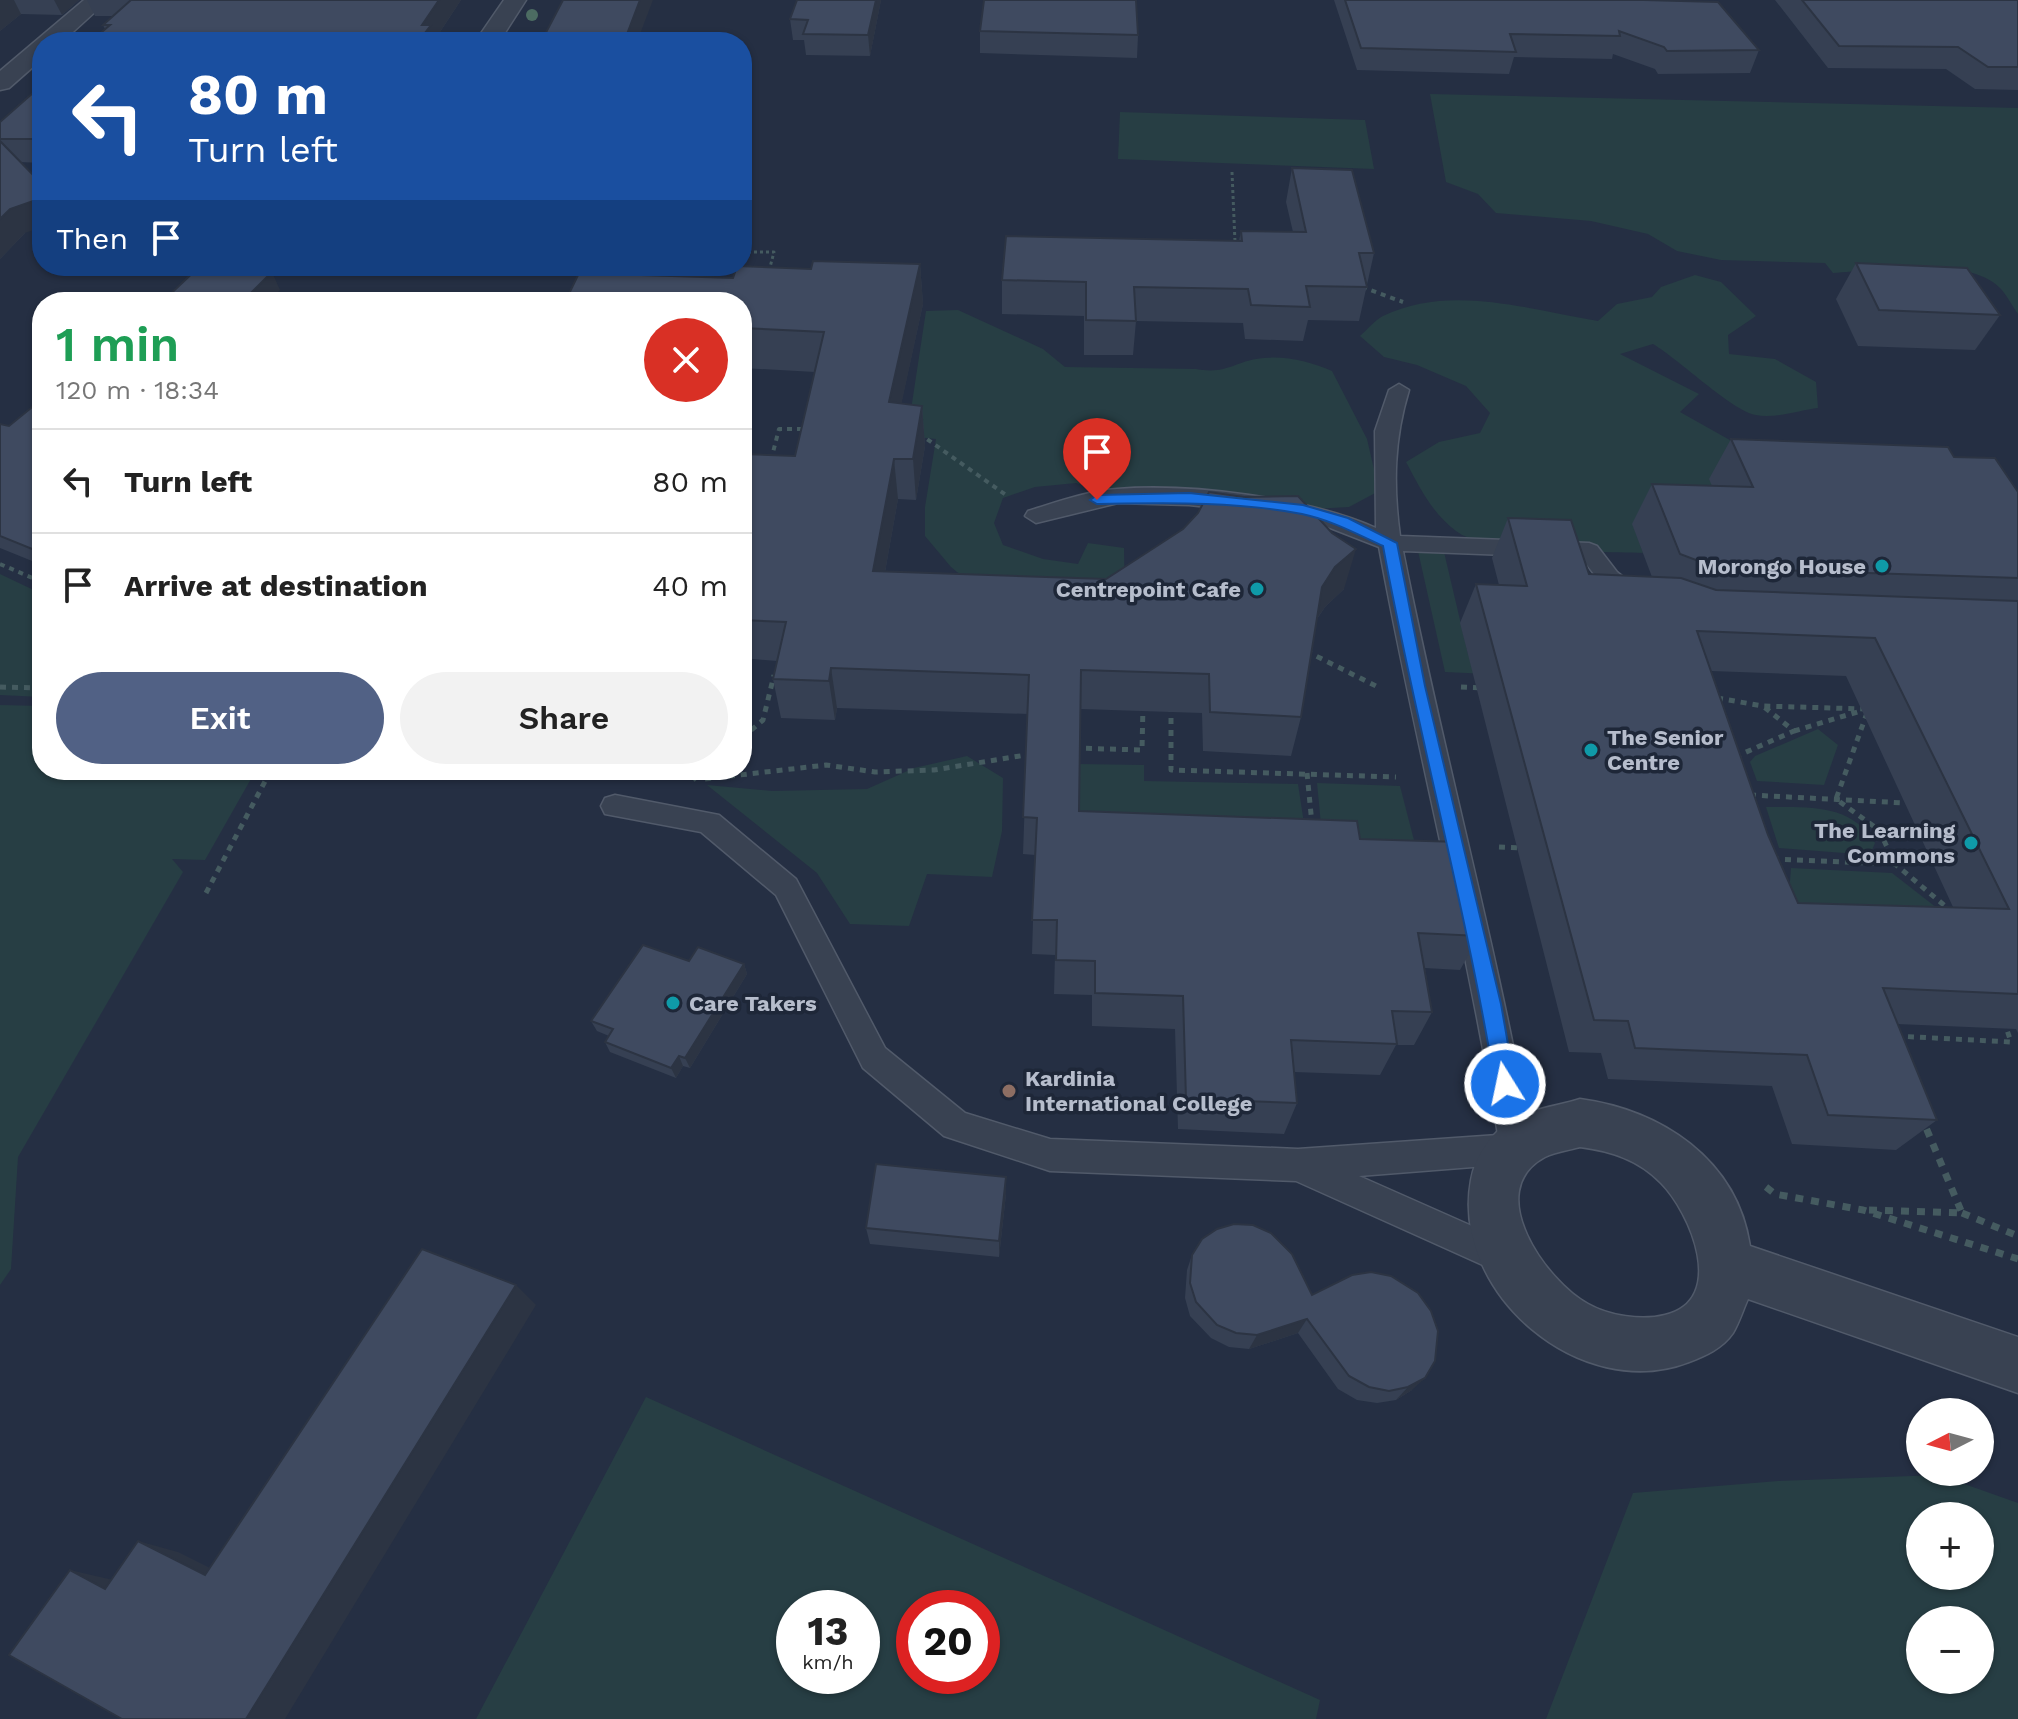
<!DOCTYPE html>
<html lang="en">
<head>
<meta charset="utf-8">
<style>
  body { margin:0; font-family:"Work Sans",sans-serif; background:#f2f2f2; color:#222; height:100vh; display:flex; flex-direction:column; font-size:30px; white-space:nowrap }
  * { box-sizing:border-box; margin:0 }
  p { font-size:26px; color:#767676 }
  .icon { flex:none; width:44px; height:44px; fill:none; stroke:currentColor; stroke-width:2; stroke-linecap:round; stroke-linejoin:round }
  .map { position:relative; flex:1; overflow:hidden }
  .panel { position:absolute; left:32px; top:292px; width:720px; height:488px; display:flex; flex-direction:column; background:#fff; border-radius:32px; box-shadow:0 2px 6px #0004 }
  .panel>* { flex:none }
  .banner { position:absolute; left:32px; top:32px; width:720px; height:244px; border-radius:32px; box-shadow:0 2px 6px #0004; background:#1a4fa0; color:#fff; overflow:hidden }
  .needle { width:52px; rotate:264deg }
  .fabs { position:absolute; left:1906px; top:1398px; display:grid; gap:16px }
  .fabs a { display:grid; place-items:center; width:88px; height:88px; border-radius:50%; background:#fff; box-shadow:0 2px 6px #0004; font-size:40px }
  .speed { position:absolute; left:776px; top:1590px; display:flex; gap:16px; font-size:40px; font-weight:700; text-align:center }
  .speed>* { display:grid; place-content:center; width:104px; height:104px; border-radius:50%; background:#fff; box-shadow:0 2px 6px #0004; line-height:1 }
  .speed small { font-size:20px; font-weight:400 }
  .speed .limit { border:12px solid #d22; background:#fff; color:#111 }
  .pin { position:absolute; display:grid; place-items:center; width:68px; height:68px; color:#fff; margin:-82px -34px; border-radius:50% 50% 50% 0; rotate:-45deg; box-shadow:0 0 8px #0007 }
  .pin .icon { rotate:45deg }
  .me { position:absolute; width:88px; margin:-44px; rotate:350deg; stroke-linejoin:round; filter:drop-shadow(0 0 6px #0008) }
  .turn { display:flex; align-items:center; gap:28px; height:168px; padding:0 24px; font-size:36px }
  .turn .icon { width:104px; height:104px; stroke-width:2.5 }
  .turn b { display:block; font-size:56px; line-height:68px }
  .then { display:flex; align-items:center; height:76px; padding:0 24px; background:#0003; gap:16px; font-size:30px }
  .round { display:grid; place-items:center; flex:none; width:84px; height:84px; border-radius:42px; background:#f2f2f2 }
  .headline { display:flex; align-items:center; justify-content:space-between; height:136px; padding:0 24px }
  h1 { font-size:48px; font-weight:600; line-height:60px; color:#1e9e55 }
  .action { display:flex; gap:16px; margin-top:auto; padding:16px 24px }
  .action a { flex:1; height:92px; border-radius:48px; background:#516185; color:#fff; font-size:32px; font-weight:600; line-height:92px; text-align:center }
  .action a+a { background:#f2f2f2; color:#222 }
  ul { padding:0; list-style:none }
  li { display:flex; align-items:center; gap:24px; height:104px; padding:0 24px; border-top:2px solid #e0e0e0 }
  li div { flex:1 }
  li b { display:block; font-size:30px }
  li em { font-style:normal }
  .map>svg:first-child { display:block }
  .green { fill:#273e44; fill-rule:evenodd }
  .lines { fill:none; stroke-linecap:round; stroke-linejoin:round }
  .lane-casing { stroke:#515a6a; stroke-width:3 }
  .street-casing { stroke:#515a6a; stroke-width:3 }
  .path-far3 { stroke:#455b60; stroke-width:3; stroke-dasharray:3 3; stroke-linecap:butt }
  .path-far2 { stroke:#455b60; stroke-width:4; stroke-dasharray:5 5; stroke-linecap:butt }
  .path-far1 { stroke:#455b60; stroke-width:5; stroke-dasharray:6 6; stroke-linecap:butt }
  .path { stroke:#455b60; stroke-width:7; stroke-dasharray:8 8; stroke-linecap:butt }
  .lane { fill:#394252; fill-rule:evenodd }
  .street { fill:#394252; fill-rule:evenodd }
  .tree { fill:#4c6c62 }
  .wall { fill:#364053; fill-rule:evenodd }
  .shaded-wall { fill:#2c3443 }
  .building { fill:#3f4a60; stroke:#2c3443; stroke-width:2; fill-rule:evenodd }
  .route { fill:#1a73e8; stroke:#114b97; stroke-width:2 }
  .culture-dot { fill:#0f9aa8; stroke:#1e2738; stroke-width:3 }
  .education-dot { fill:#8d6e63; stroke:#1e2738; stroke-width:3 }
  .labels { text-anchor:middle; stroke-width:7; stroke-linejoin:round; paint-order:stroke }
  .poi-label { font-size:22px; font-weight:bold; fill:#b6bdcc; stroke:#1e2738; text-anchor:end }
</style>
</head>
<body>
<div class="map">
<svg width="2018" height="1719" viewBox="0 0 2018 1719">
  <rect width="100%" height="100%" fill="#252f43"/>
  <g class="green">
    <path d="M 1430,94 L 2018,108 L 2018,314 C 2012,306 2007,295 2000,288 C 1967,255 1877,271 1833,273 L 1825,263 L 1721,260 L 1677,251 L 1648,234 L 1591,221 L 1496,213 L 1478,194 L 1446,182 Z"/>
    <polygon points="1120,112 1365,120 1374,169 1118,159"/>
    <path d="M 1695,275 L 1721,282 L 1756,316 L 1728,335 L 1729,354 L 1775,359 L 1816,382 L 1818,408 C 1800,410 1774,419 1756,415 C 1732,411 1680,360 1653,344 L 1620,354 L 1699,394 L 1680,412 L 1744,448 L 1730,527 L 1633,525 L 1643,553 C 1599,551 1489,556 1456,531 C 1432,513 1420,488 1406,462 L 1439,442 L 1480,433 L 1490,413 L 1466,386 L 1417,365 L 1384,357 L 1360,336 C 1367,330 1375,320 1383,316 C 1451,283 1529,310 1598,321 L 1617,304 L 1652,297 L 1661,287 Z"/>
    <path d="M 958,310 L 1043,349 L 1065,367 L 1196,369 C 1228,375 1236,360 1264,358 C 1289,356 1310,362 1332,371 L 1367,439 L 1379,491 L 1349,507 L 1295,510 L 1118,496 L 1076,483 L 1035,487 L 1003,498 L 994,523 L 1003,545 L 1043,559 L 1078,564 L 1088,543 L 1124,548 L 1125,619 L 999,607 L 951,567 L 925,536 L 925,507 L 936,439 L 907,436 L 926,311 Z"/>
    <polygon points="1418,551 1444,552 1468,654 1698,662 1706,684 1445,672"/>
    <polygon points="0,574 42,594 42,697 0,695"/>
    <polygon points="0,705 42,706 42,770 256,770 205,860 172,859 183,872 18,1157 11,1269 0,1285"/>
    <polygon points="1818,729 1838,745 1824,785 1757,781 1750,762 1755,756"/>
    <polygon points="967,756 1003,778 1002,831 992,877 927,874 909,926 850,924 817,873 707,785 772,791 867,789 914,768"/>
    <polygon points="1078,764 1144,765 1144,781 1298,784 1309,856 1076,848"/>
    <polygon points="1317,783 1400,786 1424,879 1324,856"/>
    <path d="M 1766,807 C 1808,807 1851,803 1875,843 L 1870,855 L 1779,848 Z"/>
    <polygon points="1791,868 1892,873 1946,915 1788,908"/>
    <path d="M 646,1397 L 1320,1700 L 1316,1719 L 476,1719 ZM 794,1608 L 862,1608 L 862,1676 L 794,1676 ZM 914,1608 L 982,1608 L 982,1676 L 914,1676 Z"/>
    <path d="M 1939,1475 L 2018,1503 L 2018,1719 L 1546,1719 L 1633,1493 L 1778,1481 ZM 1920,1516 L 1980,1516 L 1980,1576 L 1920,1576 ZM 1920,1620 L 1980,1620 L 1980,1680 L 1920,1680 Z"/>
  </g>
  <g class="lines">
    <defs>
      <path id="lane" d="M 1399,384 L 1409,390 C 1394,439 1393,485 1400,536 L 1589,543 L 1597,546 L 1617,572 L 1649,598 L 1645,604 C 1619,611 1596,577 1582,558 L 1403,551 C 1442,750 1497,945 1532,1145 L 1528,1156 L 1511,1164 L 1359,1176 L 1517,1246 L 1522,1258 L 1517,1270 L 1505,1275 L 1296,1181 L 1050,1171 L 944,1136 L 863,1068 L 776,895 L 701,832 L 605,814 L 601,806 L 605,798 L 615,795 L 719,815 L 796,879 L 885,1048 L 965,1113 L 1050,1139 L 1298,1149 L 1498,1135 C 1466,937 1415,744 1379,547 L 1302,517 L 1189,505 L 1118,503 L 1036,523 L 1025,516 L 1028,511 C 1057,502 1087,491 1117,489 C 1191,483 1309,498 1376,528 L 1375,431 L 1389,390 Z"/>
      <g id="street">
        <polygon points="84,0 108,0 62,42 42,42 42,59 9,88 0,90 0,71"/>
        <polygon points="504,0 526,0 499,42 475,42"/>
        <path d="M 1580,1099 C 1661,1110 1737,1159 1750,1246 L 2018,1337 L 2018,1393 L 1748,1299 C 1743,1310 1739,1323 1733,1333 C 1723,1348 1705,1356 1689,1362 C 1581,1404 1450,1293 1471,1180 C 1475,1157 1491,1133 1511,1121 C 1530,1109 1558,1106 1580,1099 ZM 1580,1147 C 1611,1151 1639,1160 1661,1183 C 1690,1212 1728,1300 1665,1315 C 1642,1321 1609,1316 1588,1304 C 1547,1282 1481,1191 1545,1157 C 1555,1152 1569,1150 1580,1147 Z"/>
      </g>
    </defs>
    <use href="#lane" class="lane-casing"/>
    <use href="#street" class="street-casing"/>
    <g class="path-far3">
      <polyline points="1232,172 1235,242 1239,243"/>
      <polyline points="742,252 774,252 769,271"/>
    </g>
    <g class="path-far2">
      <polyline points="1362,287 1403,302"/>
      <polyline points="918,437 924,437 1006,495"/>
      <polyline points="771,460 779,429 805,429"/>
      <polyline points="0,564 42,582"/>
    </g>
    <g class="path-far1">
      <polyline points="1306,651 1376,686"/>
      <polyline points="0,687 42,688"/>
      <polyline points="1461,687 1483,688"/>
      <polyline points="1717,698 1763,706 1866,709"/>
      <polyline points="1171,706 1171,770 1396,777"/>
      <polyline points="1867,713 1836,799 1879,830 1895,864 1951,911"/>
      <polyline points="1794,731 1864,710"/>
      <polyline points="742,738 763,720 774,675"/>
      <polyline points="1074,748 1142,750 1143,705"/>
      <polyline points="1735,757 1794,731 1763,706"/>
      <polyline points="1307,773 1312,824"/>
      <polyline points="705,779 826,765 875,772 934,770 1032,754"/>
      <polyline points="693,780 704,770"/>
      <polyline points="1750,795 1905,803"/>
      <polyline points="1499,847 1521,848"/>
      <polyline points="1773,859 1895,864"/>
      <polyline points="206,893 271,770"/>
      <polyline points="1896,1036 2011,1042 2005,1024"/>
    </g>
    <g class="path">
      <polyline points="1766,1187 1775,1194 1863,1210 2018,1259"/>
      <polyline points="1869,1210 1962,1213 1924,1123"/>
      <polyline points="1962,1213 2018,1236"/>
    </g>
    <use href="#lane" class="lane"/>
    <use href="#street" class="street"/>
  </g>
  <circle class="tree" cx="532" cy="15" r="6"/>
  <g class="wall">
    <polygon points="0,0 79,0 62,15 21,14 0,31"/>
    <polygon points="87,0 461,0 436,38 105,29 103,25 113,16 95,16"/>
    <polygon points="881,0 870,56 806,55 804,40 793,40 790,19"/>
    <polygon points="1334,0 1644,0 1759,50 1750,73 1658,74 1655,69 1613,54 1612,59 1514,57 1509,74 1357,70"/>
    <polygon points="1775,0 2018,0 2018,90 1975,89 1946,69 1828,68"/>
    <polygon points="980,31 1138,35 1137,58 980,53"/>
    <polygon points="42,85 42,163 20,162 25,233 0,259 0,122"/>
    <polygon points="1292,168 1374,253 1359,321 1308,320 1303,341 1245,339 1243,323 1136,321 1133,355 1084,355 1084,316 1002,314 1002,280 1239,241 1241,231 1293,232 1286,202"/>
    <polygon points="1856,263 2000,315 1975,350 1858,346 1836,299"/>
    <polygon points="920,264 923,304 901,404 922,406 925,446 916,500 898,499 885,572 1344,589 1325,607 1317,619 1301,717 1291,756 1203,751 1202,713 1081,709 1079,811 1360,839 1479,936 1460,970 1425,968 1432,1012 1414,1045 1396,1045 1380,1075 1294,1072 1297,1103 1284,1134 1178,1129 1175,1029 1092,1026 1092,995 1054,994 1055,955 1032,954 1035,855 1023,854 1028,714 837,708 835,720 781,718 773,679 777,661 742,658 742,454 795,456 815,372 742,368 742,302 733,278 811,269"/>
    <polygon points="42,399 42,565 0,548 0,424 9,426"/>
    <path d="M 1731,439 L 1954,457 L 2018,492 L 2018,1033 L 2016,1029 L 1897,1024 L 1937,1120 L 1896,1150 L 1792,1144 L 1772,1086 L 1608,1079 L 1601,1053 L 1569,1052 L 1460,623 L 1476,584 L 1499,585 L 1492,558 L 1508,518 L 1589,574 L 1652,577 L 1632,524 L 1652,484 L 1712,486 L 1709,479 ZM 1711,671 L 1846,676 L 1953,907 L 1798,903 L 1768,835 Z"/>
    <polygon points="689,961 744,964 747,974 690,1068 683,1066 676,1078 610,1052 605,1042 609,1036 597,1031 591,1021"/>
    <polygon points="1006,1194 999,1257 870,1244 866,1228"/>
    <polygon points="1192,1255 1312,1295 1412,1390 1396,1400 1377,1403 1357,1400 1338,1389 1298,1333 1249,1349 1229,1347 1211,1338 1190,1316 1185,1298 1187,1270"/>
  </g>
  <g class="shaded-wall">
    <polygon points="0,0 14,0 21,14 0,31"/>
    <polygon points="54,0 79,0 62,15"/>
    <polygon points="439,0 461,0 436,38 437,42 418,42 422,25"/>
    <polygon points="640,0 653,0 637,42 624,42"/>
    <polygon points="876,0 881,0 870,56 868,35"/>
    <polygon points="42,198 42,227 25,233 0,259 0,219 10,209"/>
    <polygon points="920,264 923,304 893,443 889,402"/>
    <polygon points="272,272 280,290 268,302 244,300"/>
    <polygon points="922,406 925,446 916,500 913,459"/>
    <polygon points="894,459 898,499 878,611 873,571"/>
    <polygon points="1356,549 1344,589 1325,607 1311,627 1322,587 1335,567"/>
    <polygon points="831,668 837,708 835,720 829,681"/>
    <polygon points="744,964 747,974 690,1068 685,1058"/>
    <polygon points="679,1056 683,1066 676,1078 671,1068"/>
    <polygon points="1006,1177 1006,1194 999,1257 999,1241"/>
    <polygon points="516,1285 536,1305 285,1719 246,1719"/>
    <polygon points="1307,1319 1298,1333 1249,1349 1257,1335"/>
    <polygon points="1425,1378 1412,1390 1396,1400 1408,1387"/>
    <polygon points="138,1541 178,1552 242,1584 205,1575"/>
    <polygon points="70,1570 113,1580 105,1589"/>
  </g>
  <g class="building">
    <polygon points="131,0 439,0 422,25 431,25 418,42 90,42 110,25 103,25"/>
    <polygon points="563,0 640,0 624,42 541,42"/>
    <polygon points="797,0 876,0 868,35 803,34 808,20 790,19"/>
    <polygon points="984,0 1136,0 1138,35 980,31"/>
    <polygon points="1345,0 1644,0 1718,2 1759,50 1667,51 1664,47 1619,31 1620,36 1510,34 1516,52 1361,48"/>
    <polygon points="1802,0 2018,0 2018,67 1988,67 1958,47 1839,46"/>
    <polygon points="42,85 42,139 0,139 0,122"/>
    <polygon points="0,141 42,184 42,198 10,209 0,219"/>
    <polygon points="1292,168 1352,170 1374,253 1359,253 1367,287 1306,286 1310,307 1251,305 1248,289 1134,287 1136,321 1086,320 1086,282 1002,280 1006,236 1242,241 1241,231 1306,232"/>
    <polygon points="813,261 920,264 889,402 922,406 913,459 894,459 873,571 1106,579 1183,529 1198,513 1209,492 1244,497 1298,496 1332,533 1356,549 1335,567 1322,587 1301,717 1210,712 1209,674 1081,670 1079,811 1357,821 1360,839 1460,842 1479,936 1418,933 1432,1012 1392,1011 1397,1044 1291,1040 1297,1103 1186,1099 1183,996 1095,993 1095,961 1056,960 1057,920 1032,920 1037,818 1023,817 1029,675 831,668 829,681 773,679 786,622 742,620 742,454 795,456 824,332 742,328 742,302 565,302 579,273 733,278 737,266 811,269"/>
    <polygon points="1856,263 1967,268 2000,315 1879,310"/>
    <polygon points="200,266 219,266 272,272 244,300 389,298 382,302 162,302"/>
    <polygon points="42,399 42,553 0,536 0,424 9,426"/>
    <polygon points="1731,439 1948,447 1954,457 1995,458 2018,492 2018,578 1717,568 1680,554 1652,484 1753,487"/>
    <path d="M 1508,518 L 1571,520 L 1589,574 L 1681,578 L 1716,590 L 2018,601 L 2018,994 L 1883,988 L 1937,1120 L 1828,1115 L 1807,1055 L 1635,1048 L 1628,1021 L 1594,1020 L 1476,584 L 1527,586 ZM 1697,631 L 1875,638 L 2009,909 L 1798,903 L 1768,835 Z"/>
    <polygon points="643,945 689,961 698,947 744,964 685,1058 679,1056 671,1068 605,1042 613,1029 591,1021"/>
    <polygon points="876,1164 1006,1177 999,1241 866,1228"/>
    <polygon points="1234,1224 1253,1225 1271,1233 1292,1254 1312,1295 1352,1275 1371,1272 1391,1276 1418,1293 1431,1311 1438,1331 1435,1361 1425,1378 1408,1387 1389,1391 1369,1387 1349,1376 1307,1319 1257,1335 1236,1333 1217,1325 1196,1302 1190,1283 1192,1255 1202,1239 1217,1229"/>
    <polygon points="422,1249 516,1285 246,1719 122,1719 9,1655 70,1570 105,1589 138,1541 205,1575"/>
  </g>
  <path class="route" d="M 1189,493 L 1303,505 L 1348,518 L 1397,543 L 1425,686 L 1501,1004 L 1515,1084 L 1512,1091 L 1498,1091 L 1495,1084 C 1465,903 1416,726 1383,546 C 1357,534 1331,520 1302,514 C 1235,501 1165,503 1097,504 L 1090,500 L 1097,495 Z"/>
  <g class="culture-dot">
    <circle cx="1882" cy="566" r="8"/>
    <circle cx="1257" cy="589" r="8"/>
    <circle cx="1591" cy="750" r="8"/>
    <circle cx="1971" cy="843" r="8"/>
    <circle cx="673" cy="1003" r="8"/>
  </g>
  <circle class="education-dot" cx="1009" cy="1091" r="8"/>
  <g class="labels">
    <g class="poi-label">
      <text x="1866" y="574">Morongo House</text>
      <text x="1241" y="597">Centrepoint Cafe</text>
      <text x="1607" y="745" text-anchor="start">The Senior<tspan x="1607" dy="25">Centre</tspan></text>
      <text x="1955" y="838">The Learning<tspan x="1955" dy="25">Commons</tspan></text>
      <text x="689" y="1011" text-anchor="start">Care Takers</text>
      <text x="1025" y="1086" text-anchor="start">Kardinia<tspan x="1025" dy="25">International College</tspan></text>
    </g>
  </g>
</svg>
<div class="fabs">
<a><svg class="needle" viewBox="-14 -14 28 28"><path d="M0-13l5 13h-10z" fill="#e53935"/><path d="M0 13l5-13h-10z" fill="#767676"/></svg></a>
<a>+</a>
<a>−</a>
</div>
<div class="speed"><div>13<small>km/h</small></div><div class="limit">20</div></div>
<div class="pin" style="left:1097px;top:500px;background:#d93025"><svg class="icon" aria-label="arrive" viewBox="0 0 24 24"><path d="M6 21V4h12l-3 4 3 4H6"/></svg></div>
<svg class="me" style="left:1505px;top:1084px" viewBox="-20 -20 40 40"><circle r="17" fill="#1a73e8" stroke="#fff" stroke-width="3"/><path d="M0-11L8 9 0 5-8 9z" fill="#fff"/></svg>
<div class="banner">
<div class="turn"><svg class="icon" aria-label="left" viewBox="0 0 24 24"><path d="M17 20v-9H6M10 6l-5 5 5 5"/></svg><div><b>80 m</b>Turn left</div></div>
<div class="then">Then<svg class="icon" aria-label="arrive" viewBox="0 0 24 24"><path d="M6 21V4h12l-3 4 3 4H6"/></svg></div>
</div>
<section class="panel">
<div class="headline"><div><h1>1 min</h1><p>120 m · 18:34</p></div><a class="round" style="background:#d93025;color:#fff"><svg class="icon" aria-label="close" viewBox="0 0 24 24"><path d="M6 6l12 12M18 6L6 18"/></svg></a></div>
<ul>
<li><svg class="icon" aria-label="left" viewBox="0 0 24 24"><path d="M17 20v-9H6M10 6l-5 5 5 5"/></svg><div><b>Turn left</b></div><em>80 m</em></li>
<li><svg class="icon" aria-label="arrive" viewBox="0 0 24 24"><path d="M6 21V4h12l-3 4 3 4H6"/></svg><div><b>Arrive at destination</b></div><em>40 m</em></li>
</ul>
<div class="action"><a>Exit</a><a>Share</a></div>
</section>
</div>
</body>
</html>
